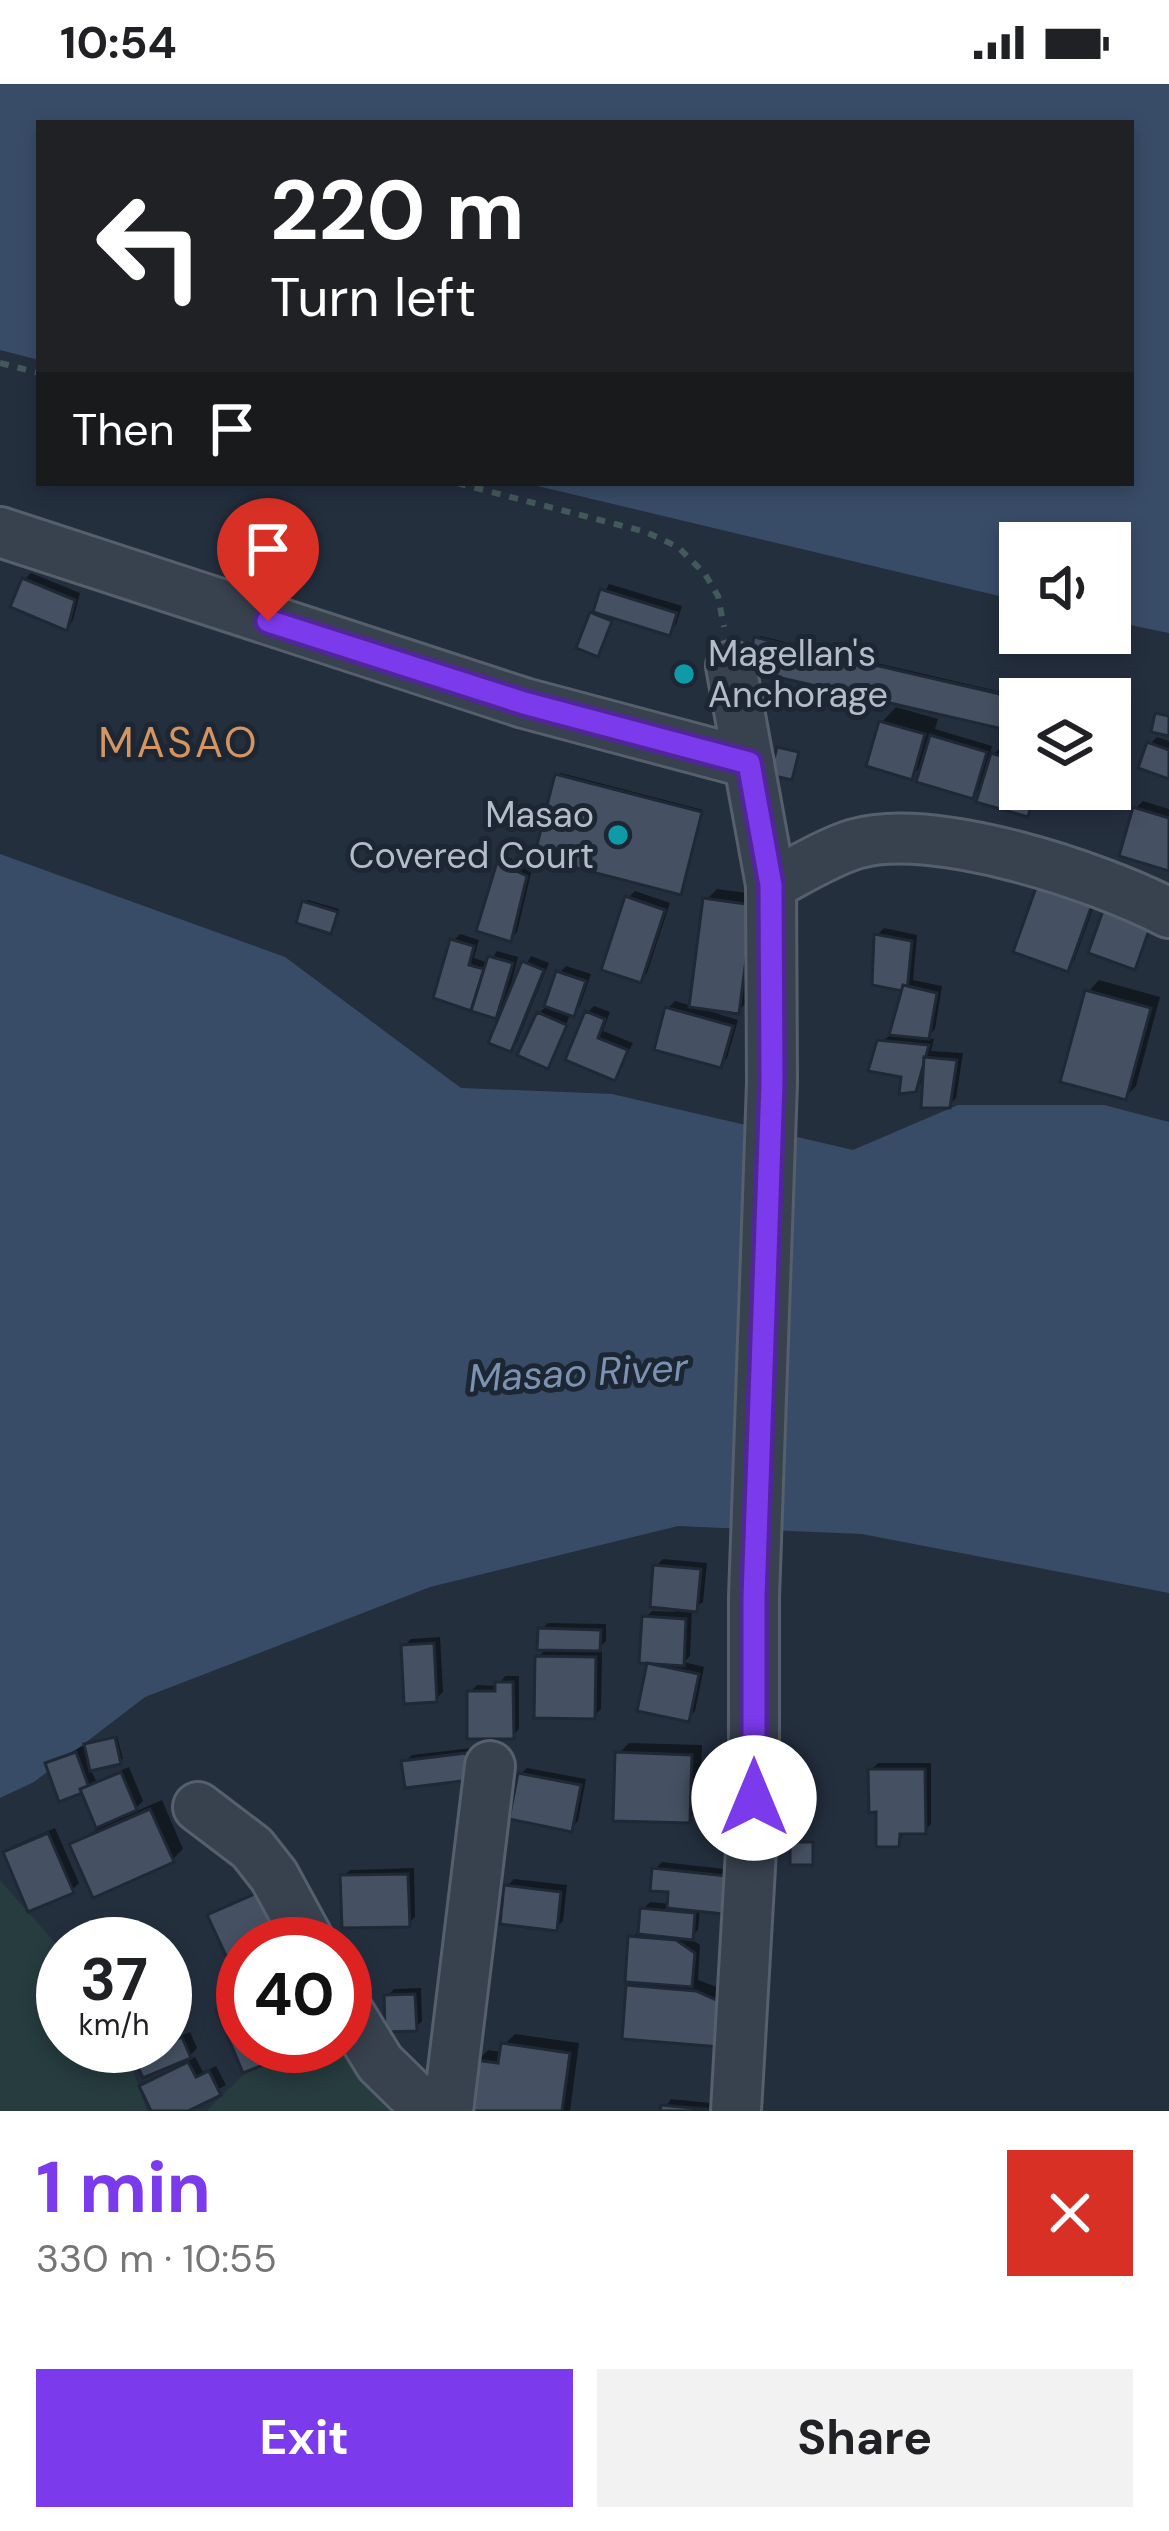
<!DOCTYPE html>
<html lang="en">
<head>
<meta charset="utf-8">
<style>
  body { margin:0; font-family:"DM Sans",sans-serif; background:#f2f2f2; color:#202124; height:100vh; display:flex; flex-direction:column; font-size:45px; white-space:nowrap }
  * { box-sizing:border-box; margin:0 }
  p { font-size:39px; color:#757577 }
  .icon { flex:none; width:66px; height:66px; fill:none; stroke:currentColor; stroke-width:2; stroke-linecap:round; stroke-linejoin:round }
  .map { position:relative; height:2027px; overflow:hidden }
  .side { display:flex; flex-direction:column; background:#fff; flex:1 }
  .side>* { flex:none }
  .banner { position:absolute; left:36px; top:36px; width:1098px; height:366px; border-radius:0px; box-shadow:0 6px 18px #0003; background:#202124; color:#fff; overflow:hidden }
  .controls { position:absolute; left:999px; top:438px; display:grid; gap:24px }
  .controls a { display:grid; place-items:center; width:132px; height:132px; border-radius:0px; background:#fff; box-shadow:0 6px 18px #0003; font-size:60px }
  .speed { position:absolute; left:36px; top:1833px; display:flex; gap:24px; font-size:60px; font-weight:700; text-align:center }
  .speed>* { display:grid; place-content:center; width:156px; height:156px; border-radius:50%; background:#fff; box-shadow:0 6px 18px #0003; line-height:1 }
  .speed small { font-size:30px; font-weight:400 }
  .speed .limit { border:18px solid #d22; background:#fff; color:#111 }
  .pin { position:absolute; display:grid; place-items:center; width:102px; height:102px; color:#fff; margin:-123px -51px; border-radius:50% 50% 50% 0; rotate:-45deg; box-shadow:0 0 12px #0007 }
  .pin .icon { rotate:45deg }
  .me { position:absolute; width:132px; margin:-66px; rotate:0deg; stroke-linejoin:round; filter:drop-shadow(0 0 9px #0008) }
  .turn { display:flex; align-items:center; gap:42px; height:252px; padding:0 36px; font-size:54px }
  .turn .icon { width:156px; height:156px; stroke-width:2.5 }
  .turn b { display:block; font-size:84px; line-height:102px }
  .then { display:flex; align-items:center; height:114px; padding:0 36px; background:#0003; gap:24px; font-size:45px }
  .round { display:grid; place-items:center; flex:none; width:126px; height:126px; border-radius:0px; background:#f2f2f2 }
  .overview { display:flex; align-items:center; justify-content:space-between; height:204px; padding:0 36px }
  h1 { font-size:72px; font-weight:700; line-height:90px; color:#7c3aed }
  .primary-button { display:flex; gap:24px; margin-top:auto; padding:24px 36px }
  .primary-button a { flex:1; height:138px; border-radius:0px; background:#7c3aed; color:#fff; font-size:48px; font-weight:700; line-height:138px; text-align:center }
  .primary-button a+a { background:#f2f2f2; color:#202124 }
  .status { display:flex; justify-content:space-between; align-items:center; height:84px; padding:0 60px; background:#fff; direction:ltr }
  .status svg { height:33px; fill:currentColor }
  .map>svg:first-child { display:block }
  .green { fill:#263c3f }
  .water { fill:#394c67 }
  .shadow { fill:#0007 }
  .building { fill:#455162; stroke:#1f2835; stroke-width:3 }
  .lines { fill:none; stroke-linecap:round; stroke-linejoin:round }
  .minor-casing { stroke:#565f6c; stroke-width:54 }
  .path { stroke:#44595c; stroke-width:6; stroke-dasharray:9 9; stroke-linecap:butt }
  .minor { stroke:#38414e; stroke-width:48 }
  .route-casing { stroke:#51269a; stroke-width:30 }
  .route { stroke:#7c3aed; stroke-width:21 }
  .culture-dot { fill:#0f9aa8; stroke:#1d2633; stroke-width:4.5 }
  .labels { text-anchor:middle; stroke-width:10; stroke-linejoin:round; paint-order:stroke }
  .poi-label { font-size:36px; fill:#b4bcc9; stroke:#1d2633; text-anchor:start }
  .water-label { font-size:39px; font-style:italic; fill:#7c92b1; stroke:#1d2633 }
  .quarter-label { font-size:42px; letter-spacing:3px; fill:#d59563; stroke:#1d2633 }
</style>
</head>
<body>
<div class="status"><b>10:54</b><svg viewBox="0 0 49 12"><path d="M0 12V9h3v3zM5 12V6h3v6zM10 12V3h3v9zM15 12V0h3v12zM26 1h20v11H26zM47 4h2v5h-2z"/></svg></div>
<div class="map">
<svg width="1169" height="2027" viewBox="0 0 1169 2027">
  <rect width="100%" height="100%" fill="#242f3e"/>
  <g class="green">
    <polygon points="0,1796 63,1868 63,1962 125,1962 147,2027 0,2027"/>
    <polygon points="273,1962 345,1962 411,2027 206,2027"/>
  </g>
  <g class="water">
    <polygon points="0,0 1169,0 1169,549 1110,537 1110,459 1020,459 1020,517 525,399 1131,399 1131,39 39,39 39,276 0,266"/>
    <polygon points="0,770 285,873 461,1004 612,1010 853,1066 958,1021 1104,1021 1169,1038 1169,1509 862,1450 678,1442 430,1503 145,1613 34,1698 0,1714"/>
  </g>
  <g class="shadow">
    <polygon points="31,489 80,509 73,536 67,543 24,496"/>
    <polygon points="609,500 682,522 676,541 669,548 614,531 599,566 593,530"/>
    <polygon points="760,552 1032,615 757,555"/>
    <polygon points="896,623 938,635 935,645 992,662 988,676 1000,664 1020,669 1020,705 1039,705 1034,723 1027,730 985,699 972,712 925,679 911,692 882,638"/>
    <polygon points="1157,653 1169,657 1169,692 1150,660"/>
    <polygon points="561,689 703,726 683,805 681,808 558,692"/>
    <polygon points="1143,717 1169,725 1169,784 1136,724"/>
    <polygon points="507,773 532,785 517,848 510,855 480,845 500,779"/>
    <polygon points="717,805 762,811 749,916 738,927 709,923 709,927 738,936 727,974 720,981 668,924 675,917 692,922 706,816"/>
    <polygon points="635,807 670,819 647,889 640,896 628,814"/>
    <polygon points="1098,811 1074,877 1067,884 1017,866"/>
    <polygon points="308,816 339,825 330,847 305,818"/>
    <polygon points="884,844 917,851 913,896 942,902 935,945 926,954 934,955 931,967 963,969 956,1014 949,1021 926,994 914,1005 879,958 892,951 905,905 877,851"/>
    <polygon points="460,850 479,856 474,874 489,879 497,867 518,873 511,901 514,902 531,872 549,879 517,958 510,965 500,933 437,912 453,857"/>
    <polygon points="566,882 591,890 580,922 569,933 554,974 547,981 539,929 548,921 559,889"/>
    <polygon points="1099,896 1160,913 1136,1002 1125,1013 1088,908"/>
    <polygon points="594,922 610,928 603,947 633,959 615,993 587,929"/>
    <polygon points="663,1475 707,1479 703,1518 692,1525 690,1572 684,1578 704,1583 695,1627 688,1634 641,1624 650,1577 645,1534 652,1527 676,1528 656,1482"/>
    <polygon points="548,1539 606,1540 606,1557 596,1567 602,1567 601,1625 594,1632 538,1573 548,1563 541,1546"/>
    <polygon points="440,1553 443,1608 436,1615 404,1562 411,1555"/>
    <polygon points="505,1592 519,1592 519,1645 512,1652 470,1608 477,1601 498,1602"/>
    <polygon points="117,1652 123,1675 90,1684 96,1697 129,1683 143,1717 130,1730 162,1716 183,1765 172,1776 73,1761 99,1744 83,1706 49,1680 90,1658"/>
    <polygon points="629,1659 702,1661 699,1725 688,1736 618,1670"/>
    <polygon points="472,1664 475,1687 405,1678 412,1671"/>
    <polygon points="878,1679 931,1679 931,1740 924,1747 905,1747 898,1760 879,1725 871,1686"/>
    <polygon points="527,1684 586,1695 578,1737 571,1744 520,1691"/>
    <polygon points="55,1744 79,1799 72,1806 6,1769 13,1762"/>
    <polygon points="662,1778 733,1786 700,1825 698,1846 690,1854 700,1861 698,1896 746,1914 743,1950 629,1903 636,1896 631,1853 641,1847 643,1825 650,1818 670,1820 671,1806 655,1785"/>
    <polygon points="414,1784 415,1833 408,1840 343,1793 350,1786"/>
    <polygon points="514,1795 567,1801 563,1837 556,1844 507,1802"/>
    <polygon points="421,1904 422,1937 415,1944 387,1912 394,1905"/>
    <polygon points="243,1912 243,1962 279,1962 281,1966 245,1985 220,1926"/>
    <polygon points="172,1938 178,1953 190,1948 197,1964 183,1979 195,1973 203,1988 216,1982 226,2001 181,2027 154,2027 143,2003 181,1980 179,1976 133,1962 165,1962 165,1941"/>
    <polygon points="515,1950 579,1959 570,2027 479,2027 477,1977 488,1966 502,1968 504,1961"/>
    <polygon points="671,2015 720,2020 720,2027 663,2027"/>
  </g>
  <g class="building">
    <polygon points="22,494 75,516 67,547 10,523"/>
    <polygon points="600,505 677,529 670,552 593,528"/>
    <polygon points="590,528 612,537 598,573 576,564"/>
    <polygon points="754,553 1021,615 1020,649 747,586"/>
    <polygon points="1155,629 1169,632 1169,652 1151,648"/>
    <polygon points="879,637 925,650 912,696 866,682"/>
    <polygon points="930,651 987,668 973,715 916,698"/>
    <polygon points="1147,658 1169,666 1169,695 1138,684"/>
    <polygon points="777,663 799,668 792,696 770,691"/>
    <polygon points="991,669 1020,678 1020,705 1036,705 1028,733 976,718"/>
    <polygon points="555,690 702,728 681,811 534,773"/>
    <polygon points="1133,723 1169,734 1169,787 1119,772"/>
    <polygon points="497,778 527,792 511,858 476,847"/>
    <polygon points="1038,798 1093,818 1068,888 1013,868"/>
    <polygon points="625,812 665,826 641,899 601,886"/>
    <polygon points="703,814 753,821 739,930 689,923"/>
    <polygon points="302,817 338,828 331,850 296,839"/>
    <polygon points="1106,818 1153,835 1135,886 1088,869"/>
    <polygon points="874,850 912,857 907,908 872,901"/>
    <polygon points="450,855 474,862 469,881 484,885 471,927 433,914"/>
    <polygon points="488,872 513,879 496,935 471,927"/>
    <polygon points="522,877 544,886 511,968 488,959"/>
    <polygon points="556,887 586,897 574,933 544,922"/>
    <polygon points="903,901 937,909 929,955 889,951"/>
    <polygon points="1085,906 1151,924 1126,1016 1060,998"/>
    <polygon points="665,923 733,942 721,984 654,966"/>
    <polygon points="585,927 605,935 598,954 628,966 615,997 565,976"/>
    <polygon points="537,928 567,941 548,985 517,971"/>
    <polygon points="877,956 929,961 916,1008 899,1010 901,993 868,987"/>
    <polygon points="924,973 957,976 950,1024 921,1024"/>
    <polygon points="653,1481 701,1485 697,1528 650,1523"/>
    <polygon points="642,1532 686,1535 684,1582 639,1579"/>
    <polygon points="538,1544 601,1546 600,1567 537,1566"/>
    <polygon points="434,1559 437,1618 404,1620 401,1561"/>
    <polygon points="535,1572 596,1573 595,1635 534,1634"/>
    <polygon points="647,1579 699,1590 689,1638 637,1627"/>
    <polygon points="495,1598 513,1598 514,1655 467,1655 467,1607 495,1607"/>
    <polygon points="115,1653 121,1680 90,1687 84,1660"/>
    <polygon points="76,1668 90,1706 59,1718 45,1679"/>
    <polygon points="615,1668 692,1671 690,1739 613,1737"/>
    <polygon points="466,1669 470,1696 405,1704 401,1677"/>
    <polygon points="868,1685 925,1685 926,1750 900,1750 899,1763 876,1763 876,1728 869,1729"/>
    <polygon points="121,1688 137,1726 96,1744 80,1705"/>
    <polygon points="518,1689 581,1701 572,1748 509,1735"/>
    <polygon points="150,1725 174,1778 93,1814 69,1760"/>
    <polygon points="48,1749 74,1809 28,1828 3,1768"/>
    <rect x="790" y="1758" width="23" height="23"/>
    <polygon points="652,1784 727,1792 724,1830 667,1824 668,1808 650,1807"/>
    <polygon points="408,1790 410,1843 342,1844 340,1791"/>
    <polygon points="504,1801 561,1808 557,1847 500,1840"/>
    <polygon points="259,1808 277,1849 253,1860 243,1860 243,1864 226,1872 207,1831"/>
    <polygon points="640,1824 695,1829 693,1856 638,1850"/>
    <polygon points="628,1852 676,1856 695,1869 692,1903 625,1898"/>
    <polygon points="626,1901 696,1907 736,1925 733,1964 622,1955"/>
    <polygon points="415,1910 417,1947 385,1948 384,1911"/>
    <polygon points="243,1914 243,1962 270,1962 276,1976 243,1989 216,1925"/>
    <polygon points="165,1944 171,1958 182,1953 191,1974 143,1994 129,1962 165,1962"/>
    <polygon points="501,1959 570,1969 562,2027 467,2027 474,1976 498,1979"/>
    <polygon points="188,1978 196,1993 209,1987 221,2011 188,2027 151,2027 139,2002"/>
    <polygon points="661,2021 715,2026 715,2027 660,2027"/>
  </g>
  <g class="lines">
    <defs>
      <g id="minor">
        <polyline points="0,448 524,619 749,679"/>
        <polyline points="731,582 771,801 772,999 754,1513 754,1714 736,2027"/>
        <path d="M 771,801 C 798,787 826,769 855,760 C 933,737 1098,792 1169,829"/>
        <polyline points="198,1723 252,1764 274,1792 311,1860"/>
        <polyline points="345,1922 380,1979 429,2027"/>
        <polyline points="448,2027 490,1682"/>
      </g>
    </defs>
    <use href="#minor" class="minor-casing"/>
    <g class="path">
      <polyline points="0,279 39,289"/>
      <polyline points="457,399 646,448 678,463 705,490 718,512 724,543"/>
    </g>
    <use href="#minor" class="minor"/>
  </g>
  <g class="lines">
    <defs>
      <polyline id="route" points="268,537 524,619 749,679 771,801 772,999 754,1513 754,1714"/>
    </defs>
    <use href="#route" class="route-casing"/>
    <use href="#route" class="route"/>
  </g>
  <g class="culture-dot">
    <circle cx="684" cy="590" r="12"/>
    <circle cx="618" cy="751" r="12"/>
  </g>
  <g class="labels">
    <g class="poi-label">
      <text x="708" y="582">Magellan's<tspan x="708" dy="41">Anchorage</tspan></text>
      <text x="594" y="743" text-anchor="end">Masao<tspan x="594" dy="41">Covered Court</tspan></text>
    </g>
    <g class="water-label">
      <text transform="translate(578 1288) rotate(-3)" y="14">Masao River</text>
    </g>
    <g class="quarter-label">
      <text x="179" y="673">MASAO</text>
    </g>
  </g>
</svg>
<div class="controls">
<a><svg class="icon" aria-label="sound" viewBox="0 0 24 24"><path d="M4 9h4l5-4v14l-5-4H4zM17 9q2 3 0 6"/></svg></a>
<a><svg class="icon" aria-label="layers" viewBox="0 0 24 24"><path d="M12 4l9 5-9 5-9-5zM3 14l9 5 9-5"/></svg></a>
</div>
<div class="speed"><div>37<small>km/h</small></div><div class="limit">40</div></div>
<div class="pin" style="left:268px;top:537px;background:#d93025"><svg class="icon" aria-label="arrive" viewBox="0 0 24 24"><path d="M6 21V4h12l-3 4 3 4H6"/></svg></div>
<svg class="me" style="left:754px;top:1714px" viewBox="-20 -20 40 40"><circle r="19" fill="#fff"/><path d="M0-13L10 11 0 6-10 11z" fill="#7c3aed"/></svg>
<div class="banner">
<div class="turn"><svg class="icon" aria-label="left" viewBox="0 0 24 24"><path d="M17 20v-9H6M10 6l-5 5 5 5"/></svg><div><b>220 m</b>Turn left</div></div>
<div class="then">Then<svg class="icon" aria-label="arrive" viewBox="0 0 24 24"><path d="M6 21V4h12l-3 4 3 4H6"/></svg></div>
</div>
</div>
<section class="side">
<div class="overview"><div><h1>1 min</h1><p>330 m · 10:55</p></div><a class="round" style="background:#d93025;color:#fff"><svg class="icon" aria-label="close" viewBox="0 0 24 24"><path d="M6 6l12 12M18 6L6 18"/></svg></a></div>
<div class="primary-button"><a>Exit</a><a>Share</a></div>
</section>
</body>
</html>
